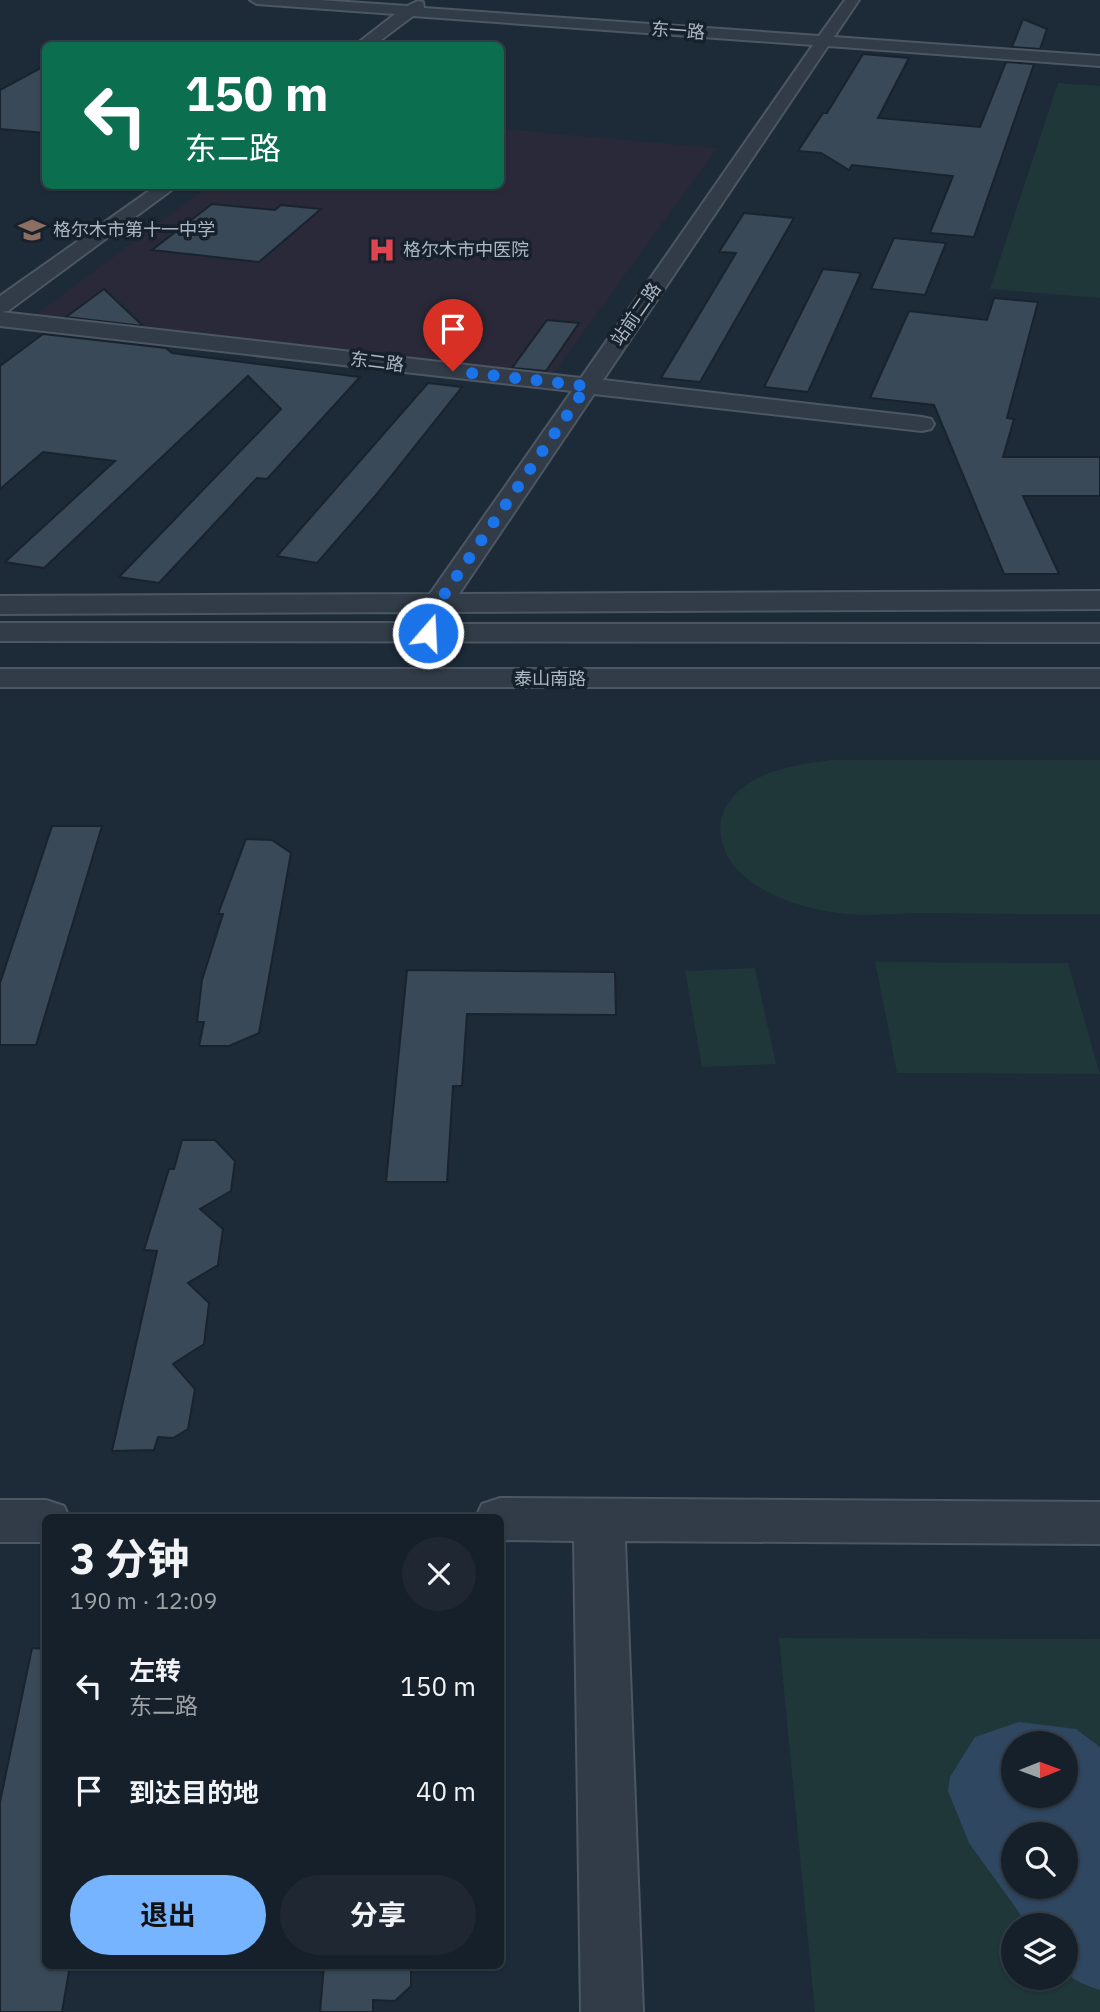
<!DOCTYPE html>
<html lang="zh">
<head>
<meta charset="utf-8">
<style>
  body { margin:0; font-family:"IBM Plex Sans","Noto Sans SC",sans-serif; background:#1f2832; color:#f1f3f6; height:100vh; display:flex; flex-direction:column; font-size:26px; white-space:nowrap }
  * { box-sizing:border-box; margin:0 }
  p { font-size:23px; color:#9ea3a8 }
  .icon { flex:none; width:38px; height:38px; fill:none; stroke:currentColor; stroke-width:2; stroke-linecap:round; stroke-linejoin:round }
  .map { position:relative; flex:1; overflow:hidden }
  .drawer { position:absolute; left:42px; top:1514px; width:462px; height:455px; display:flex; flex-direction:column; background:#16202a; border-radius:10px; box-shadow:0 2px 5px #0004,0 0 0 2px #353e47 }
  .drawer>* { flex:none }
  .guide { position:absolute; left:42px; top:42px; width:462px; height:147px; border-radius:10px; box-shadow:0 2px 5px #0004,0 0 0 2px #353e47; background:#0b6e4f; color:#fff; overflow:hidden }
  .needle { width:46px; rotate:89deg }
  .buttons { position:absolute; left:1001px; top:1731px; display:grid; gap:14px }
  .buttons a { display:grid; place-items:center; width:77px; height:77px; border-radius:50%; background:#16202a; box-shadow:0 2px 5px #0004,0 0 0 2px #353e47; font-size:35px }
  .pin { position:absolute; display:grid; place-items:center; width:60px; height:60px; color:#fff; margin:-72px -30px; border-radius:50% 50% 50% 0; rotate:-45deg; box-shadow:0 0 7px #0007 }
  .pin .icon { rotate:45deg }
  .me { position:absolute; width:77px; margin:-38px; rotate:19deg; stroke-linejoin:round; filter:drop-shadow(0 0 5px #0008) }
  .turn { display:flex; align-items:center; gap:24px; height:147px; padding:0 28px; font-size:32px }
  .turn .icon { width:91px; height:91px; stroke-width:2.5 }
  .turn b { display:block; font-size:49px; line-height:60px }
  .round { display:grid; place-items:center; flex:none; width:74px; height:74px; border-radius:37px; background:#1f2832 }
  .summary { display:flex; align-items:center; justify-content:space-between; height:119px; padding:0 28px }
  h1 { font-size:42px; font-weight:700; line-height:52px }
  .primary-button { display:flex; gap:14px; margin-top:auto; padding:14px 28px }
  .primary-button a { flex:1; height:80px; border-radius:42px; background:#76b4ff; color:#111; font-size:28px; font-weight:700; line-height:80px; text-align:center }
  .primary-button a+a { background:#1f2832; color:#f1f3f6 }
  ul { padding:0; list-style:none }
  li { display:flex; align-items:center; gap:21px; height:105px; padding:0 28px }
  li div { flex:1 }
  li b { display:block; font-size:26px }
  li em { font-style:normal }
  .map>svg:first-child { display:block }
  .medical { fill:#2a2939 }
  .green { fill:#1f3739; fill-rule:evenodd }
  .water { fill:#2f4761; fill-rule:evenodd }
  .building { fill:#394958; stroke:#19232e; stroke-width:2 }
  .lines { fill:none; stroke-linecap:round; stroke-linejoin:round }
  .minor-casing { stroke:#4c5763; stroke-width:4 }
  .minor { fill:#313c48; fill-rule:evenodd }
  .route { stroke:#1a73e8; stroke-width:12; stroke-dasharray:0 21.6 }
  .labels { text-anchor:middle; stroke-width:7; stroke-linejoin:round; paint-order:stroke }
  .far-street-label { font-size:18px; fill:#abb7c5; stroke:#17212c }
  .far-poi-label { font-size:18px; fill:#abb7c5; stroke:#17212c; text-anchor:start }
</style>
</head>
<body>
<div class="map">
<svg width="1100" height="2012" viewBox="0 0 1100 2012">
  <rect width="100%" height="100%" fill="#1d2a38"/>
  <polygon class="medical" points="501,129 717,148 553,374 35,315 209,186 500,186"/>
  <g class="green">
    <polygon points="1058,83 1100,86 1100,298 990,289"/>
    <path d="M 831,760 L 1100,760 L 1100,914 C 1041,914 982,914 924,913 C 896,913 866,917 838,913 C 800,909 741,889 725,851 C 719,836 718,819 727,805 C 748,771 795,765 831,760 Z"/>
    <polygon points="875,962 1068,963 1100,1074 897,1073"/>
    <polygon points="755,968 776,1064 702,1067 685,971"/>
    <path d="M 779,1638 L 1100,1639 L 1100,2012 L 815,2012 ZM 1013,1743 L 1066,1743 L 1066,1796 L 1013,1796 ZM 1013,1834 L 1066,1834 L 1066,1886 L 1013,1886 ZM 1013,1925 L 1066,1925 L 1066,1978 L 1013,1978 Z"/>
  </g>
  <path class="water" d="M 1019,1722 L 1076,1729 L 1100,1747 L 1100,1990 C 1054,1975 1066,1969 1066,1925 L 1028,1925 L 969,1843 L 948,1791 L 950,1777 L 975,1737 ZM 1013,1743 L 1066,1743 L 1066,1796 L 1013,1796 ZM 1013,1834 L 1066,1834 L 1066,1886 L 1013,1886 Z"/>
  <g class="building">
    <polygon points="1023,19 1047,29 1040,49 1012,47"/>
    <polygon points="863,54 909,58 878,118 980,127 1006,62 1034,64 974,237 930,233 953,176 852,165 849,170 821,153 798,151 823,113 827,113"/>
    <polygon points="46,65 46,133 0,129 0,90"/>
    <polygon points="212,204 275,210 281,205 321,209 259,262 152,250"/>
    <polygon points="744,213 794,218 700,382 661,378 736,253 719,252"/>
    <polygon points="894,238 946,243 925,295 871,289"/>
    <polygon points="823,269 861,273 808,392 764,387"/>
    <polygon points="104,289 143,326 66,317"/>
    <polygon points="994,298 1038,302 1007,418 1014,419 1003,457 1100,457 1100,496 1023,496 1059,574 1004,574 934,405 870,398 909,311 987,320"/>
    <polygon points="547,320 579,323 546,371 512,368"/>
    <polygon points="43,334 166,348 172,353 360,377 267,479 257,478 159,583 119,577 281,409 248,376 44,568 5,562 115,461 43,452 0,489 0,366"/>
    <polygon points="428,383 462,387 376,495 317,563 277,556"/>
    <polygon points="52,826 102,826 36,1045 0,1045 0,983"/>
    <polygon points="246,839 272,840 291,853 259,1033 229,1046 199,1046 204,1022 197,1022 202,980 223,914 218,914"/>
    <polygon points="407,970 615,972 616,1015 467,1014 462,1086 453,1086 447,1182 386,1182"/>
    <polygon points="182,1140 215,1140 235,1161 231,1191 200,1209 223,1229 218,1265 188,1283 209,1303 204,1344 173,1364 195,1389 188,1429 173,1438 158,1437 154,1450 112,1451 157,1251 144,1250 169,1169 174,1169"/>
    <polygon points="32,1648 46,1649 46,1965 70,1965 62,2012 0,2012 0,1802"/>
    <polygon points="324,1965 411,1965 411,1986 395,2001 373,2000 373,2012 320,2012"/>
  </g>
  <g class="lines">
    <defs>
      <g id="minor">
        <polygon points="250,0 319,0 407,6 418,1 423,2 424,8 819,36 845,0 859,0 834,37 1100,56 1100,66 828,46 603,380 922,417 931,419 934,424 931,429 922,431 594,394 459,594 1100,591 1100,609 449,612 446,624 1100,624 1100,642 0,641 0,623 416,623 420,612 0,614 0,596 430,594 572,391 0,326 0,296 156,186 177,186 8,311 1,312 581,378 813,45 413,16 373,46 354,46 395,14 257,4"/>
        <rect x="0" y="669" width="1100" height="18"/>
        <polygon points="500,1498 1100,1502 1100,1544 625,1541 643,2012 581,2012 574,1541 500,1540 500,1517 476,1517 482,1504"/>
        <polygon points="0,1500 46,1500 64,1506 69,1517 46,1517 46,1542 0,1542"/>
      </g>
    </defs>
    <use href="#minor" class="minor-casing"/>
    <use href="#minor" class="minor"/>
  </g>
  <g class="lines">
    <polyline class="route" points="428,633 437,605 587,386 453,371"/>
  </g>
  <defs>
    <symbol id="school-bare" viewBox="-9 -9 18 18"><path d="M0-5L7-2L0 1L-7-2ZM-4 1L0 2.5L4 1V4Q0 6-4 4Z" fill="#8d6e63" stroke="#17212c" stroke-width="2.5" paint-order="stroke"/></symbol>
    <symbol id="hospital-bare" viewBox="-9 -9 18 18"><path d="M-5-5h3v3.5h4V-5h3V5h-3V1.5h-4V5h-3Z" fill="#e0444e" stroke="#17212c" stroke-width="2.5" paint-order="stroke"/></symbol>
  </defs>
  <g fill-rule="evenodd">
    <use href="#school-bare" x="13" y="211" width="38" height="38"/>
    <use href="#hospital-bare" x="363" y="231" width="38" height="38"/>
  </g>
  <g class="labels">
    <g class="far-street-label">
      <text transform="translate(678 31) rotate(4)" y="6">东一路</text>
      <text transform="translate(636 314) rotate(-55)" y="6">站前二路</text>
      <text transform="translate(377 362) rotate(7)" y="6">东二路</text>
      <text x="550" y="685">泰山南路</text>
    </g>
    <g class="far-poi-label">
      <text x="53" y="236">格尔木市第十一中学</text>
      <text x="403" y="256">格尔木市中医院</text>
    </g>
  </g>
</svg>
<div class="buttons">
<a><svg class="needle" viewBox="-14 -14 28 28"><path d="M0-13l5 13h-10z" fill="#e53935"/><path d="M0 13l5-13h-10z" fill="#9ea3a8"/></svg></a>
<a><svg class="icon" aria-label="search" viewBox="0 0 24 24"><circle cx="10" cy="10" r="6"/><path d="M15 15l6 6"/></svg></a>
<a><svg class="icon" aria-label="layers" viewBox="0 0 24 24"><path d="M12 4l9 5-9 5-9-5zM3 14l9 5 9-5"/></svg></a>
</div>
<div class="pin" style="left:453px;top:371px;background:#d93025"><svg class="icon" aria-label="arrive" viewBox="0 0 24 24"><path d="M6 21V4h12l-3 4 3 4H6"/></svg></div>
<svg class="me" style="left:428px;top:633px" viewBox="-20 -20 40 40"><circle r="17" fill="#1a73e8" stroke="#fff" stroke-width="3"/><path d="M0-11L8 9 0 5-8 9z" fill="#fff"/></svg>
<div class="guide">
<div class="turn"><svg class="icon" aria-label="left" viewBox="0 0 24 24"><path d="M17 20v-9H6M10 6l-5 5 5 5"/></svg><div><b>150 m</b>东二路</div></div>
</div>
<section class="drawer">
<div class="summary"><div><h1>3 分钟</h1><p>190 m · 12:09</p></div><a class="round"><svg class="icon" aria-label="close" viewBox="0 0 24 24"><path d="M6 6l12 12M18 6L6 18"/></svg></a></div>
<ul>
<li><svg class="icon" aria-label="left" viewBox="0 0 24 24"><path d="M17 20v-9H6M10 6l-5 5 5 5"/></svg><div><b>左转</b><p>东二路</p></div><em>150 m</em></li>
<li><svg class="icon" aria-label="arrive" viewBox="0 0 24 24"><path d="M6 21V4h12l-3 4 3 4H6"/></svg><div><b>到达目的地</b></div><em>40 m</em></li>
</ul>
<div class="primary-button"><a>退出</a><a>分享</a></div>
</section>
</div>
</body>
</html>
